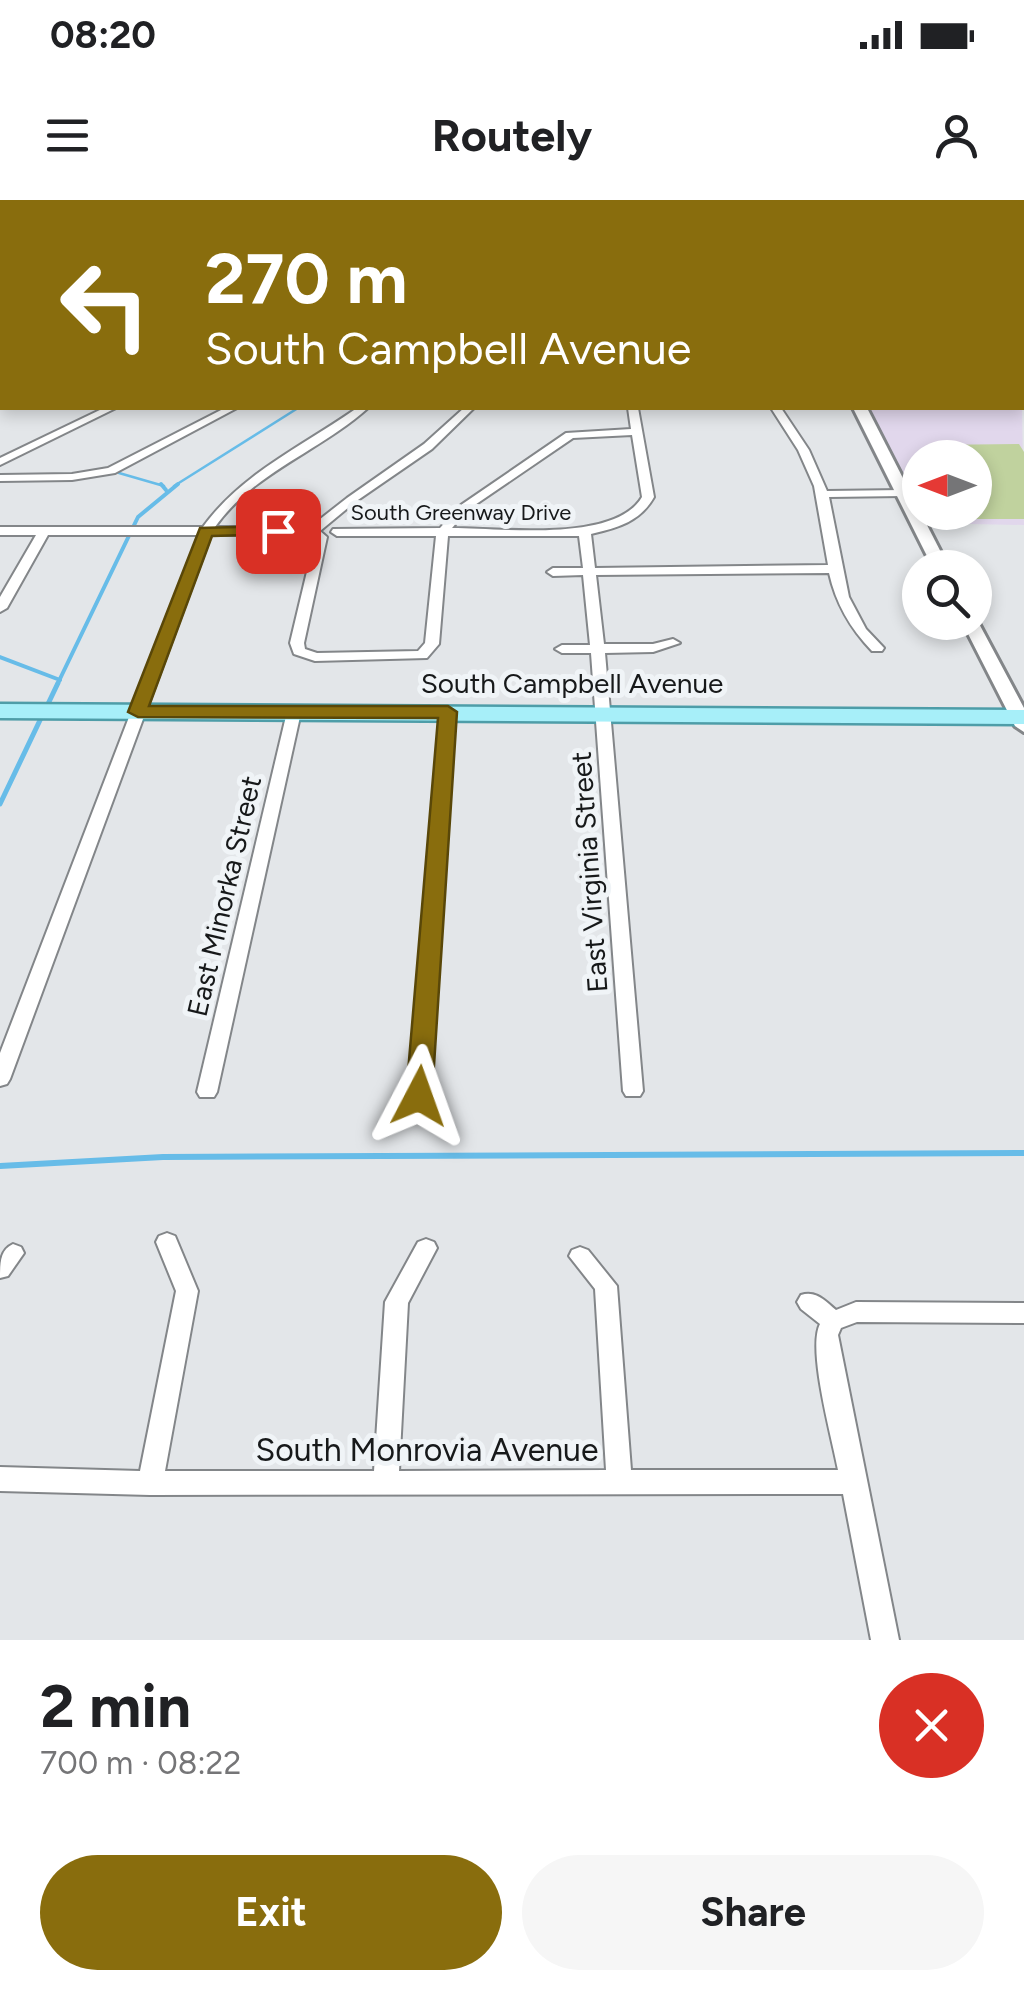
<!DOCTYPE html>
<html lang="en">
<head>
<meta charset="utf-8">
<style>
  body { margin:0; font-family:Figtree,sans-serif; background:#f6f6f6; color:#202124; height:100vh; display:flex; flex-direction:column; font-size:38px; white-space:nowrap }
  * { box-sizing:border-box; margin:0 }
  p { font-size:32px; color:#757577 }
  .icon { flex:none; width:55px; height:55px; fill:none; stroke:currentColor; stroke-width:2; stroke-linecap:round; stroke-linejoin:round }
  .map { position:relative; height:1440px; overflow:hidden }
  .side { display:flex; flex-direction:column; background:#fff; flex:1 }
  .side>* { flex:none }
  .top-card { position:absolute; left:0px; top:0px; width:1025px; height:210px; box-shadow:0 5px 15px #0003; background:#896d0d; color:#fff; overflow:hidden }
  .needle { width:65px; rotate:270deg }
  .buttons { position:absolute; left:902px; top:240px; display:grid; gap:20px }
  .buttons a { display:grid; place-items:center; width:90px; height:90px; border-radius:50%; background:#fff; box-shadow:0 5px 15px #0003; font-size:50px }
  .pin { position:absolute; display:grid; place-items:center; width:85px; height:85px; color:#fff; margin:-42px; border-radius:20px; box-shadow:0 5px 15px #0006 }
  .me { position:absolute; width:110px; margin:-55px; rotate:4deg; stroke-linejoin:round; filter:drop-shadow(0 0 8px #0008) }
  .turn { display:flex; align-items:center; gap:35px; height:210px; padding:0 40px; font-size:45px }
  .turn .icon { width:130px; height:130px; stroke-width:2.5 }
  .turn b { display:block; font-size:70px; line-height:85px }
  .round { display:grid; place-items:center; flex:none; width:105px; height:105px; border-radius:52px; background:#f6f6f6 }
  .headline { display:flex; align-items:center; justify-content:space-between; height:170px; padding:0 40px }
  h1 { font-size:60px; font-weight:700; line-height:75px }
  .cta { display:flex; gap:20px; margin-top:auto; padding:20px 40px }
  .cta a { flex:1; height:115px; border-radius:60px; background:#896d0d; color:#fff; font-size:40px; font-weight:700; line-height:115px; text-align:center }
  .cta a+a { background:#f6f6f6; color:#202124 }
  .status { display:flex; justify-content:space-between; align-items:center; height:70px; padding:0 50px; background:#fff; direction:ltr }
  .status svg { height:28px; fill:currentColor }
  header { display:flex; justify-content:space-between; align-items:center; height:130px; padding:0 40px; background:#fff; font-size:45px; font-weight:700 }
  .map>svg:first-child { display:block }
  .education { fill:#e1d7ec; fill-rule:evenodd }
  .green { fill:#c0d29e }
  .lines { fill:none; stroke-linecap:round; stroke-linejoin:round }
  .stream-far3 { stroke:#67bce8; stroke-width:2.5 }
  .stream-far2 { stroke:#67bce8; stroke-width:4 }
  .stream-far1 { stroke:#67bce8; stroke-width:5 }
  .stream { stroke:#67bce8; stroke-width:6 }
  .minor-casing { stroke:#838689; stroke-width:4 }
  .tertiary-casing { stroke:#838689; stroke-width:6 }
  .secondary-casing { stroke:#838689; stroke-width:5 }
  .primary-casing { stroke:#4e9da8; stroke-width:5 }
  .minor { fill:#fff; fill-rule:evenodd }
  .tertiary { fill:#fff; fill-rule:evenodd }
  .secondary { fill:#fff; fill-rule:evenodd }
  .primary { fill:#a7eff9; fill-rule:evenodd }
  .route { fill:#896d0d; stroke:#594708; stroke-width:2.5 }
  .labels { text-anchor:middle; stroke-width:10; stroke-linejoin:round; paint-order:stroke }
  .far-street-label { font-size:22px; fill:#17191a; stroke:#f0f4f7 }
  .street-label { font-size:28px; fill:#17191a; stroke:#f0f4f7 }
  .near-street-label { font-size:32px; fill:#17191a; stroke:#f0f4f7 }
</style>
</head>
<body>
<div class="status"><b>08:20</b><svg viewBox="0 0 49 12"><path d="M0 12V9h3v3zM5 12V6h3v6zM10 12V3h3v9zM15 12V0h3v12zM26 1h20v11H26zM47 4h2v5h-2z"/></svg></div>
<header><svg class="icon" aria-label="menu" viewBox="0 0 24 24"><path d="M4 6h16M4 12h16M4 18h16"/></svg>Routely<svg class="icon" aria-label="person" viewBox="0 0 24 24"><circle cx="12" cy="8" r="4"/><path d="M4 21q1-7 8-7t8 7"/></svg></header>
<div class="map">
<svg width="1024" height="1440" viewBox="0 0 1024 1440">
  <rect width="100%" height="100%" fill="#e3e6e9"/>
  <path class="education" d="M 864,208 L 1022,208 L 1024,325 L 923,323 ZM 920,258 L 975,258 L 975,312 L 920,312 Z"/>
  <polygon class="green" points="1019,244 1024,252 1024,319 933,319 929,313 975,312 975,258 936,257 929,245"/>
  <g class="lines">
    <g class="stream-far3">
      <polyline points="587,2 593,0"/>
      <polyline points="119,273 164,286"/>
      <polyline points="174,286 298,208"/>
    </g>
    <g class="stream-far2">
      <polyline points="161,284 166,290"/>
      <polyline points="0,457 60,480"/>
      <polyline points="57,485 138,317 178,284"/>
    </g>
    <g class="stream-far1">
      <polyline points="47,506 58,483"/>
      <polyline points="0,604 42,516"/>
    </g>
    <polyline class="stream" points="0,966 163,957 1024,953"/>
    <defs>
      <g id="minor">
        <polygon points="220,0 248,0 251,2 218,2"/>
        <polygon points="0,2 5,2 2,6 0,6"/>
        <rect x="0" y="121" width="2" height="6"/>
        <polygon points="2,141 2,148 0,149 0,142"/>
        <polygon points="0,197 2,197 2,204 0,205"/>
        <polygon points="104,208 116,208 0,265 0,258"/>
        <polygon points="225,208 237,208 115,273 72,280 0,281 0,275 72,274 108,268"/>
        <path d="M 357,208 L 368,208 C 319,252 254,272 215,327 L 310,327 L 347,298 L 424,244 L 464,208 L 474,208 L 432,249 L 355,302 L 320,331 L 327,337 L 304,443 L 305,449 L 317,453 L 418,451 L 425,443 L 436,336 L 337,336 L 331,332 L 333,329 L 440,328 L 461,305 L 566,233 L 631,229 L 628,208 L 638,208 L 654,297 C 640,322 617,328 591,334 L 595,368 L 828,365 L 814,286 L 798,250 L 771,208 L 781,208 L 809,250 L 827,291 L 903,290 L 909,293 L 903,296 L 829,297 L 849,397 L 866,429 L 884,448 L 882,451 L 872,451 C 850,428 836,404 829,373 L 596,375 L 604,444 L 653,444 L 673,439 L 680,443 L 653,452 L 605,453 L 643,891 L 640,896 L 626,896 L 623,891 L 591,453 L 562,453 L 555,449 L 562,445 L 590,445 L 583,375 L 553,376 L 547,372 L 553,368 L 583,368 L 579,336 L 448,336 L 439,444 L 427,458 L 315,461 L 294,454 L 290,443 L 315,338 L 309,335 L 211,335 L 10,879 L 7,884 L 0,886 L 0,853 L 199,335 L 48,335 L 7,408 L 0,412 L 0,397 L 36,335 L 0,335 L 0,327 L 203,327 C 242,273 303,246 357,208 ZM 632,235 L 642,297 C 615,343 501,328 452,328 L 469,309 L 573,238 Z"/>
        <polygon points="294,508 301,512 217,892 214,897 200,897 197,892 287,512"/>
        <polygon points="448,508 455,512 429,896 426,901 412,901 409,896 441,512"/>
        <path d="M 167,1033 L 175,1036 L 198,1091 L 165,1271 L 374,1271 L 385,1102 L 418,1042 L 426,1039 L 434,1042 L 437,1048 L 408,1103 L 399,1271 L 606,1270 L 595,1089 L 569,1056 L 572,1050 L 580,1047 L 588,1050 L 617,1086 L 631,1270 L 838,1270 C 832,1238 807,1149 820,1124 L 801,1109 L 797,1102 L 801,1095 C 816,1090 825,1101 836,1110 L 856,1102 L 1024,1103 L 1024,1123 L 857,1122 L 841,1128 L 838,1135 L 899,1440 L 871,1440 L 843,1294 L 150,1295 L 0,1291 L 0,1267 L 140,1271 L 176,1091 L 156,1042 L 159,1036 Z"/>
        <path d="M 13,1044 L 21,1047 L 24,1053 L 8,1076 L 0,1078 C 0,1063 0,1050 13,1044 Z"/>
      </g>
      <g id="tertiary">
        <polygon points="748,0 758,0 759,2 750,2"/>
        <polygon points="853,208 867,208 949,368 933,368"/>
        <polygon points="976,418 1024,508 1024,532 1015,526 962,422 975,422"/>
      </g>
      <g id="secondary">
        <rect x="1022" y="56" width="2" height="6"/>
        <rect x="0" y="64" width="2" height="6"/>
      </g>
      <polygon id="primary" points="0,504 1024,510 1024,524 0,518"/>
    </defs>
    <use href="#minor" class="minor-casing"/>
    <use href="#tertiary" class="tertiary-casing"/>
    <use href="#secondary" class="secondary-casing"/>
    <use href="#primary" class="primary-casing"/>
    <use href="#minor" class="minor"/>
    <use href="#tertiary" class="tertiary"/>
    <use href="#secondary" class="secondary"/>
    <use href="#primary" class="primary"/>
  </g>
  <polygon class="route" points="278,326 283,328 283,334 212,336 149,506 448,506 457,512 432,896 428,903 410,903 406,896 438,518 138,517 128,512 200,328"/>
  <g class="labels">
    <g class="far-street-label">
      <text x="461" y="320">South Greenway Drive</text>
    </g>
    <g class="street-label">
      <text x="572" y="493">South Campbell Avenue</text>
      <text transform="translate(589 672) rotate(-94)" y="10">East Virginia Street</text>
      <text transform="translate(224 696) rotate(-77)" y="10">East Minorka Street</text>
    </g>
    <g class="near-street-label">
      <text x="427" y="1261">South Monrovia Avenue</text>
    </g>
  </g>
</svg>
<div class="buttons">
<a><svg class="needle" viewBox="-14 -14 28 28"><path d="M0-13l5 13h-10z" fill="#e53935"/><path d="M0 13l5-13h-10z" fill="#757577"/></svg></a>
<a><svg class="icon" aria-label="search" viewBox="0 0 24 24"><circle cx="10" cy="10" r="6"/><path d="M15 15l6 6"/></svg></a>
</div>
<div class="pin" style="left:278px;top:331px;background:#d93025"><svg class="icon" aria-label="arrive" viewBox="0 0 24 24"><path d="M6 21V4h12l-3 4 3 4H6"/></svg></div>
<svg class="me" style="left:419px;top:896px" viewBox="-20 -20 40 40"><path d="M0-17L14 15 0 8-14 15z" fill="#896d0d" stroke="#fff" stroke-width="4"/></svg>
<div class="top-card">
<div class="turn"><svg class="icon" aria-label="left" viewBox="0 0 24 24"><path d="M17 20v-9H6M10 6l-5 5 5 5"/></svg><div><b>270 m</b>South Campbell Avenue</div></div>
</div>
</div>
<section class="side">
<div class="headline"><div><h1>2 min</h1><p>700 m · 08:22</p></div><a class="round" style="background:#d93025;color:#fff"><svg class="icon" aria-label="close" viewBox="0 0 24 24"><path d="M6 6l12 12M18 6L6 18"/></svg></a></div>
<div class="cta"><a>Exit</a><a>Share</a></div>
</section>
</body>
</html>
